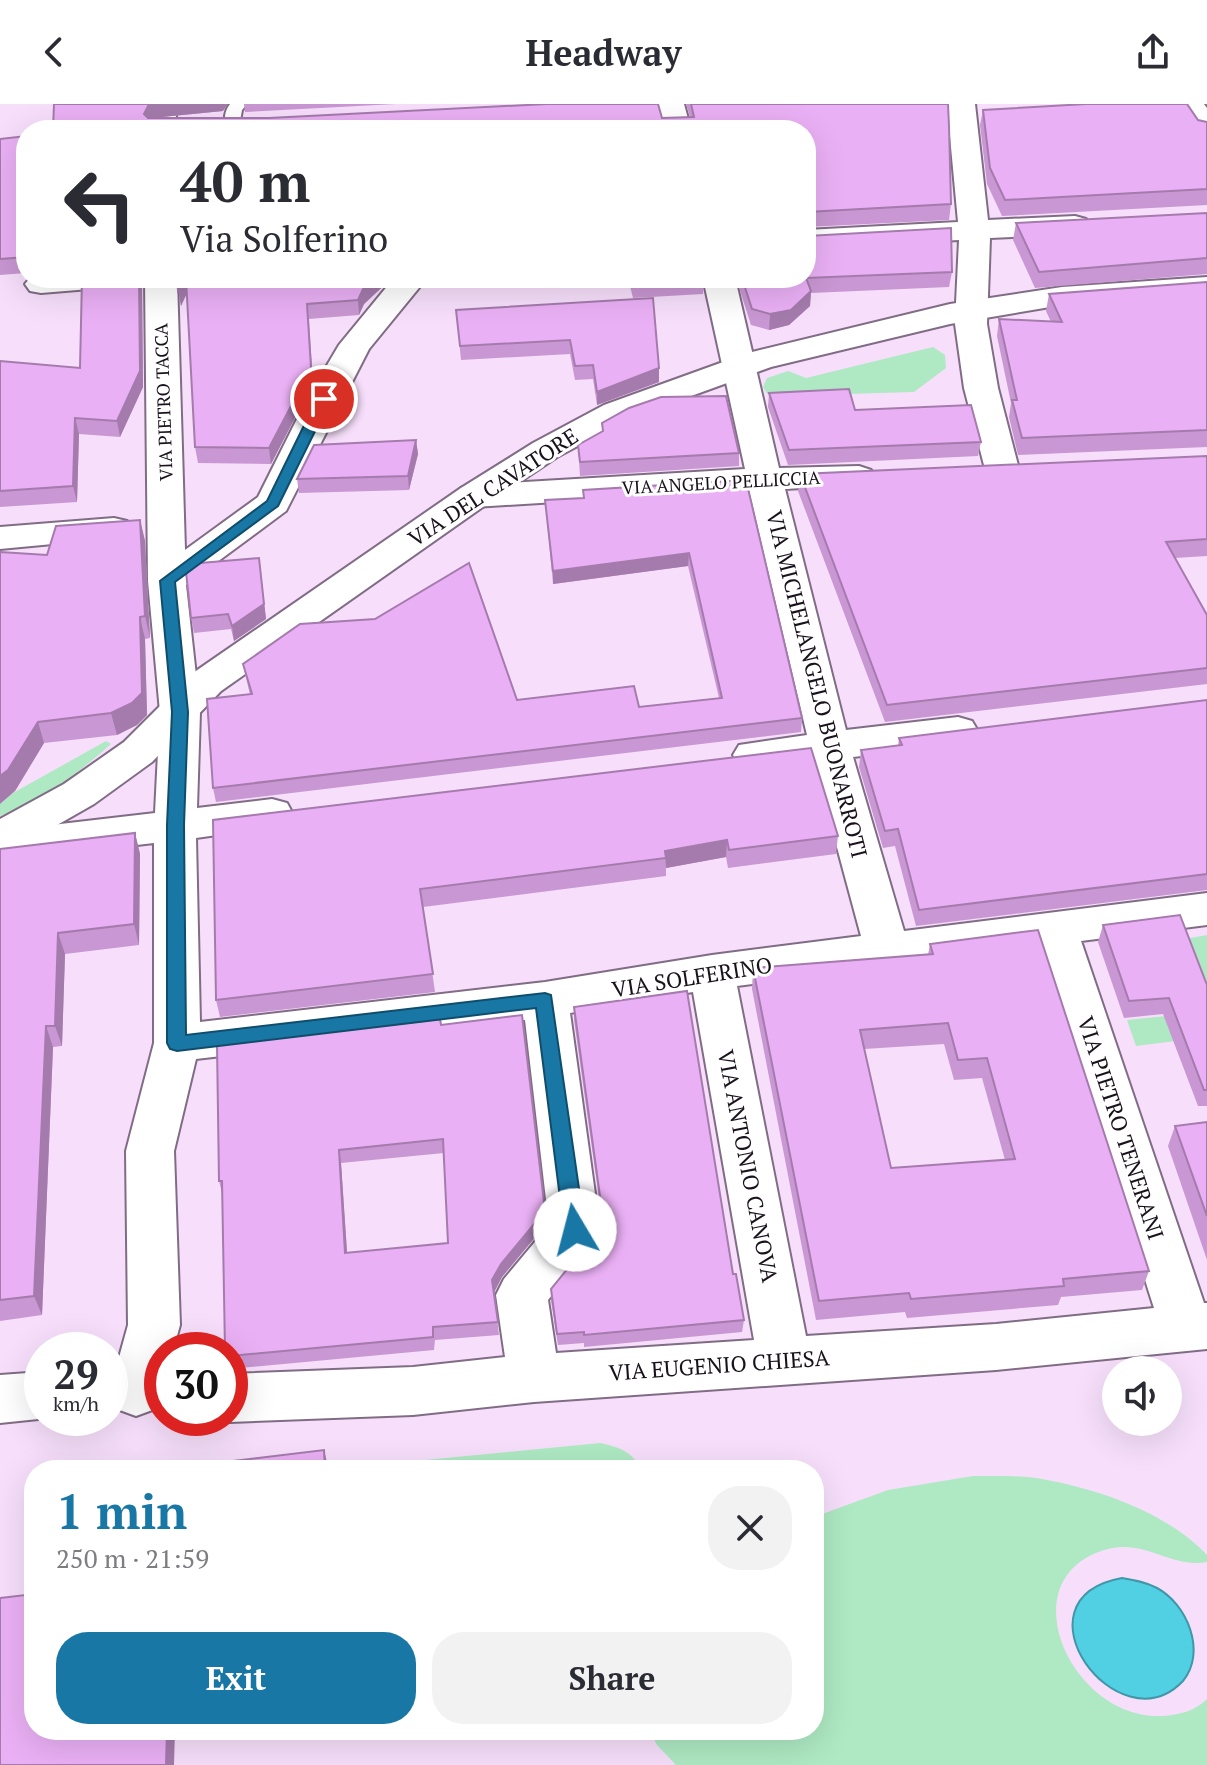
<!DOCTYPE html>
<html lang="en">
<head>
<meta charset="utf-8">
<style>
  body { margin:0; font-family:"PT Serif",serif; background:#f2f2f3; color:#2b2b33; height:100vh; display:flex; flex-direction:column; font-size:30px; white-space:nowrap }
  * { box-sizing:border-box; margin:0 }
  p { font-size:26px; color:#7c7c81 }
  .icon { flex:none; width:44px; height:44px; fill:none; stroke:currentColor; stroke-width:2; stroke-linecap:round; stroke-linejoin:round }
  .map { position:relative; flex:1; overflow:hidden }
  .drawer { position:absolute; left:24px; top:1356px; width:800px; height:280px; display:flex; flex-direction:column; background:#fff; border-radius:32px; box-shadow:0 8px 32px #0002 }
  .drawer>* { flex:none }
  .hud { position:absolute; left:16px; top:16px; width:800px; height:168px; border-radius:32px; box-shadow:0 8px 32px #0002; background:#fff; color:#2b2b33; overflow:hidden }
  .controls { position:absolute; left:1102px; top:1252px; display:grid; gap:16px }
  .controls a { display:grid; place-items:center; width:80px; height:80px; border-radius:50%; background:#fff; box-shadow:0 8px 32px #0002; font-size:40px }
  .speed { position:absolute; left:24px; top:1228px; display:flex; gap:16px; font-size:40px; font-weight:700; text-align:center }
  .speed>* { display:grid; place-content:center; width:104px; height:104px; border-radius:50%; background:#fff; box-shadow:0 8px 32px #0002; line-height:1 }
  .speed small { font-size:20px; font-weight:400 }
  .speed .limit { border:12px solid #d22; background:#fff; color:#111 }
  .pin { position:absolute; display:grid; place-items:center; width:68px; height:68px; color:#fff; margin:-34px; border:4px solid #fff; border-radius:50%; box-shadow:0 2px 8px #0007 }
  .me { position:absolute; width:88px; margin:-44px; rotate:352deg; stroke-linejoin:round; filter:drop-shadow(0 0 6px #0008) }
  .turn { display:flex; align-items:center; gap:28px; height:168px; padding:0 32px; font-size:36px }
  .turn .icon { width:104px; height:104px; stroke-width:2.5 }
  .turn b { display:block; font-size:56px; line-height:68px }
  .round { display:grid; place-items:center; flex:none; width:84px; height:84px; border-radius:32px; background:#f2f2f3 }
  .overview { display:flex; align-items:center; justify-content:space-between; height:136px; padding:0 32px }
  h1 { font-size:48px; font-weight:700; line-height:60px; color:#1977a5 }
  .cta { display:flex; gap:16px; margin-top:auto; padding:16px 32px }
  .cta a { flex:1; height:92px; border-radius:32px; background:#1977a5; color:#fff; font-size:32px; font-weight:700; line-height:92px; text-align:center }
  .cta a+a { background:#f2f2f3; color:#2b2b33 }
  header { display:flex; justify-content:space-between; align-items:center; height:104px; padding:0 32px; background:#fff; font-size:36px; font-weight:700 }
  .map>svg:first-child { display:block }
  .green { fill:#aee9c3 }
  .water { fill:#51d0e4; stroke:#4097a8; stroke-width:2 }
  .lines { fill:none; stroke-linecap:round; stroke-linejoin:round }
  .service-casing { stroke:#816c85; stroke-width:4 }
  .minor-casing { stroke:#816c85; stroke-width:4 }
  .secondary-casing { stroke:#816c85; stroke-width:4 }
  .service { fill:#fff; fill-rule:evenodd }
  .minor { fill:#fff; fill-rule:evenodd }
  .secondary { fill:#fff; fill-rule:evenodd }
  .wall { fill:#c997d3; fill-rule:evenodd }
  .shaded-wall { fill:#a47bac }
  .building { fill:#eab0f5; stroke:#a47bac; stroke-width:2; fill-rule:evenodd }
  .route { fill:#1977a5; stroke:#104d6b; stroke-width:2 }
  .labels { text-anchor:middle; stroke-width:6; stroke-linejoin:round; paint-order:stroke }
  .far-street-label { font-size:18px; fill:#19111b; stroke:#fff }
  .street-label { font-size:22px; fill:#19111b; stroke:#fff }
</style>
</head>
<body>
<header><svg class="icon" aria-label="back" viewBox="0 0 24 24"><path d="M15 5l-7 7 7 7"/></svg>Headway<svg class="icon" aria-label="share" viewBox="0 0 24 24"><path d="M12 15V3M7 8l5-5 5 5M5 13v7h14v-7"/></svg></header>
<div class="map">
<svg width="1207" height="1661" viewBox="0 0 1207 1661">
  <rect width="100%" height="100%" fill="#f7dffb"/>
  <g class="green">
    <polygon points="933,243 945,251 946,264 914,288 782,292 768,291 763,283 767,274 788,267 806,274"/>
    <path d="M 106,637 L 111,640 C 77,670 43,696 0,712 L 0,700 L 13,689 Z"/>
    <polygon points="1207,831 1207,933 1136,942 1127,916 1206,908 1179,836"/>
    <path d="M 600,1339 C 620,1343 632,1348 642,1366 L 406,1366 L 405,1358 Z"/>
    <path d="M 973,1372 C 997,1372 1023,1371 1047,1376 C 1101,1386 1169,1410 1207,1451 L 1207,1458 C 1169,1465 1144,1432 1101,1447 C 1009,1479 1073,1616 1162,1612 C 1179,1611 1195,1607 1207,1595 L 1207,1661 L 676,1661 L 657,1641 L 649,1626 L 814,1626 L 814,1413 L 888,1386 Z"/>
  </g>
  <path class="water" d="M 1122,1474 C 1134,1476 1146,1478 1157,1484 C 1187,1500 1207,1548 1183,1577 C 1118,1645 1008,1495 1122,1474 Z"/>
  <g class="lines">
    <defs>
      <path id="service" d="M 230,0 L 247,0 L 242,6 L 239,23 L 227,23 C 223,16 225,6 230,0 Z"/>
      <g id="minor">
        <polygon points="147,0 175,0 177,26 149,26"/>
        <polygon points="656,0 684,0 691,26 663,26"/>
        <polygon points="947,0 975,0 988,116 1075,112 1086,115 1090,121 1086,127 1075,130 990,134 987,220 998,284 1019,365 1014,372 1002,375 990,372 985,365 964,284 955,220 959,136 806,144 806,126 958,118"/>
        <polygon points="1176,0 1204,0 1207,4 1207,32 1197,30"/>
        <polygon points="30,174 130,174 125,181 114,183 41,189 30,187 25,180"/>
        <path d="M 145,174 L 177,174 L 185,446 L 258,393 L 307,295 L 339,241 L 394,174 L 427,174 L 369,245 L 286,407 L 186,481 L 200,608 L 197,704 L 272,695 L 287,699 L 293,710 L 287,721 L 196,734 L 200,918 L 545,878 L 712,851 L 861,832 L 814,658 L 753,665 L 739,661 L 733,651 L 739,641 L 807,631 L 749,386 L 474,403 L 461,400 L 456,392 L 461,384 L 474,381 L 745,365 L 703,174 L 735,174 L 779,364 L 859,362 L 871,366 L 877,373 L 871,380 L 785,385 L 846,626 L 958,613 L 972,617 L 978,627 L 972,637 L 958,641 L 853,653 L 904,827 L 1207,789 L 1207,821 L 1081,837 L 1204,1199 L 1207,1199 L 1207,1245 L 996,1266 L 534,1298 L 413,1311 L 230,1318 L 219,1314 L 230,1314 L 230,1270 L 413,1263 L 505,1253 L 496,1191 L 504,1175 L 549,1121 L 525,916 L 196,955 L 174,1047 L 180,1221 L 173,1246 L 162,1246 L 162,1289 L 155,1305 L 136,1312 L 117,1305 L 110,1286 L 128,1221 L 126,1047 L 154,939 L 154,739 L 0,757 L 0,727 L 155,709 L 160,608 L 148,477 ZM 1039,843 L 1154,1204 L 996,1220 L 806,1232 L 737,882 ZM 693,888 L 754,1236 L 556,1249 L 548,1196 L 593,1141 L 600,1126 L 570,909 Z"/>
        <polygon points="114,414 127,417 132,425 127,433 0,445 0,423"/>
        <polygon points="42,1268 42,1314 48,1314 0,1319 0,1271"/>
      </g>
      <polygon id="secondary" points="1207,173 1207,191 1062,201 950,220 771,263 628,315 557,353 487,400 221,587 152,658 94,700 15,745 0,749 0,715 64,680 124,638 193,569 461,384 533,339 604,301 748,249 950,200 1062,183"/>
    </defs>
    <use href="#service" class="service-casing"/>
    <use href="#minor" class="minor-casing"/>
    <use href="#secondary" class="secondary-casing"/>
    <use href="#service" class="service"/>
    <use href="#minor" class="minor"/>
    <use href="#secondary" class="secondary"/>
  </g>
  <g class="wall">
    <polygon points="54,0 223,7 152,14 690,13 686,0 948,0 951,100 949,116 806,123 806,26 53,26"/>
    <polygon points="244,0 396,0 245,8"/>
    <polygon points="983,6 1198,16 1207,18 1207,101 1002,112 987,80 980,21"/>
    <polygon points="26,32 26,169 0,171 0,35"/>
    <polygon points="1207,109 1207,170 1035,184 1013,136 1016,119"/>
    <polygon points="807,132 952,168 949,183 811,189 810,202 789,221 769,226 751,221 736,174 806,174"/>
    <polygon points="82,174 142,174 143,283 120,333 79,330 77,398 0,403 0,257 80,264"/>
    <polygon points="177,174 392,174 364,200 359,211 309,215 313,279 271,360 198,359 195,343 187,188 181,202"/>
    <polygon points="628,174 704,174 703,190 633,194"/>
    <polygon points="1207,178 1207,343 1018,351 1009,313 1011,299 997,232 999,215 1051,218 1046,207 1049,190"/>
    <polygon points="653,194 659,278 597,301 593,275 575,276 570,250 461,256 456,206"/>
    <polygon points="769,289 855,306 981,338 978,352 788,361 768,303"/>
    <polygon points="602,319 739,349 739,362 580,372 578,341 602,328"/>
    <polygon points="416,336 418,350 409,386 299,389 297,375"/>
    <polygon points="1207,352 1207,452 1175,454 1207,511 1207,580 885,618 798,387 800,370"/>
    <polygon points="746,376 802,614 801,628 216,698 213,684 250,591 243,560 517,596 639,603 719,594 688,462 553,480 545,396 583,394 583,386"/>
    <polygon points="140,416 145,437 150,534 145,535 147,611 137,621 117,631 44,639 15,687 47,451"/>
    <polygon points="259,454 266,515 234,537 231,525 194,529 191,514 203,459"/>
    <polygon points="1207,596 1207,786 916,822 895,742 883,744 859,663 861,646 898,642 899,634"/>
    <polygon points="213,716 838,732 836,750 728,764 726,753 666,764 666,772 423,803 435,888 220,913 216,896"/>
    <polygon points="135,729 140,750 139,841 65,850 62,942 53,943 42,1211 0,1217 0,745"/>
    <polygon points="1103,821 1207,881 1207,1002 1198,1002 1163,910 1124,914 1098,838"/>
    <path d="M 930,840 L 1149,1167 L 1142,1186 L 1061,1193 L 1058,1201 L 907,1214 L 905,1208 L 816,1216 L 752,885 L 753,864 L 928,851 ZM 944,940 L 954,976 L 982,974 L 1005,1056 L 891,1064 L 864,945 Z"/>
    <polygon points="574,903 733,1170 744,1216 742,1228 584,1243 584,1239 558,1241 551,1197 551,1185 595,1131 602,1116 574,916"/>
    <path d="M 441,921 L 545,1107 L 546,1120 L 502,1173 L 494,1189 L 499,1231 L 435,1236 L 434,1246 L 230,1265 L 222,1089 L 219,1077 ZM 444,1049 L 448,1139 L 347,1149 L 341,1059 Z"/>
    <polygon points="1207,1018 1207,1156 1168,1042 1175,1022"/>
  </g>
  <g class="shaded-wall">
    <polygon points="149,0 228,0 223,7 152,14 146,25 144,10"/>
    <polygon points="139,174 142,174 143,283 120,333 117,317"/>
    <polygon points="184,174 187,174 189,185 181,202 178,186"/>
    <polygon points="374,174 392,174 364,200 359,211 358,196 363,185"/>
    <polygon points="811,187 810,202 789,221 769,226 770,210"/>
    <polygon points="307,200 313,279 271,360 269,344"/>
    <polygon points="659,264 659,278 597,301 597,288"/>
    <polygon points="75,314 79,330 77,398 73,382"/>
    <polygon points="416,336 418,350 409,386 408,372"/>
    <polygon points="140,416 145,437 150,534 145,512"/>
    <polygon points="689,449 688,462 553,480 553,467"/>
    <polygon points="259,454 266,515 234,537 232,522"/>
    <polygon points="140,513 145,535 147,611 137,621 117,631 111,609"/>
    <polygon points="38,618 44,639 15,687 0,700 0,672"/>
    <polygon points="135,729 140,750 139,841 134,820"/>
    <polygon points="727,736 726,753 666,764 665,747"/>
    <polygon points="58,829 65,850 62,942 55,922"/>
    <polygon points="46,922 53,943 42,1211 34,1192"/>
    <polygon points="339,1046 341,1059 348,1162 345,1149"/>
    <polygon points="545,1107 546,1120 502,1173 493,1190 492,1176 501,1160"/>
    <polygon points="324,1346 329,1366 325,1366"/>
    <polygon points="167,1626 175,1626 174,1661 166,1661"/>
  </g>
  <g class="building">
    <polygon points="54,0 149,0 144,10 148,14 269,14 547,0 658,0 662,14 694,13 691,0 948,0 949,22 951,100 807,108 806,109 806,26 53,26"/>
    <polygon points="1086,0 1187,0 1198,16 1207,18 1207,85 1005,96 990,64 983,6"/>
    <polygon points="26,32 26,153 0,155 0,35"/>
    <polygon points="1207,109 1207,154 1039,168 1016,119"/>
    <polygon points="951,124 952,168 806,174 806,130 807,132"/>
    <polygon points="82,174 139,174 140,267 117,317 75,314 73,382 0,387 0,257 80,264"/>
    <polygon points="177,174 184,174 178,186"/>
    <polygon points="186,174 374,174 363,185 358,196 307,200 311,264 269,344 195,343"/>
    <polygon points="632,174 704,174 704,175 633,179"/>
    <polygon points="742,174 806,174 811,187 791,206 770,210 752,205"/>
    <polygon points="1207,178 1207,326 1022,334 1012,296 1017,296 999,215 1062,218 1049,190"/>
    <polygon points="653,194 659,264 597,288 593,261 575,262 570,236 460,242 456,206"/>
    <polygon points="849,285 855,306 971,301 981,338 789,346 769,289"/>
    <polygon points="726,292 739,349 580,358 578,341 603,327 602,319 629,304 661,293"/>
    <polygon points="416,336 408,372 297,375 314,341"/>
    <polygon points="1207,352 1207,435 1166,438 1207,511 1207,564 887,601 800,370"/>
    <polygon points="746,376 802,614 213,684 207,595 252,590 243,560 300,520 375,515 469,459 517,596 634,582 639,603 722,594 689,449 553,467 545,396 584,394 583,386"/>
    <polygon points="140,416 145,512 140,513 142,589 132,599 111,609 38,618 8,666 0,672 0,448 47,451 56,422"/>
    <polygon points="259,454 264,500 232,522 228,510 191,514 186,468 203,456 200,459"/>
    <polygon points="1207,596 1207,770 919,806 898,725 885,727 861,646 902,641 899,634"/>
    <polygon points="811,644 838,732 729,746 727,736 665,747 666,754 420,785 433,870 216,896 213,716"/>
    <polygon points="135,729 134,820 58,829 55,922 46,922 34,1192 0,1196 0,745"/>
    <polygon points="1180,811 1207,881 1207,986 1204,986 1169,894 1129,897 1103,821"/>
    <path d="M 1038,826 L 1149,1167 L 1063,1175 L 1064,1182 L 911,1195 L 909,1189 L 819,1197 L 753,864 L 933,850 L 930,840 ZM 948,919 L 958,956 L 987,954 L 1015,1055 L 891,1064 L 860,926 Z"/>
    <polygon points="687,887 733,1170 736,1170 744,1216 584,1231 584,1228 557,1230 551,1185 595,1131 603,1114 574,903"/>
    <path d="M 522,911 L 545,1107 L 501,1160 L 492,1176 L 498,1218 L 433,1223 L 433,1233 L 230,1252 L 230,1246 L 225,1246 L 222,1077 L 219,1077 L 217,941 L 440,915 L 441,921 ZM 443,1035 L 448,1139 L 345,1149 L 339,1046 Z"/>
    <polygon points="1207,1018 1207,1112 1175,1022"/>
    <polygon points="324,1346 325,1366 157,1366"/>
    <polygon points="34,1490 34,1626 167,1626 166,1661 0,1661 0,1494"/>
  </g>
  <polygon class="route" points="324,290 331,295 278,402 175,478 188,608 184,721 186,931 545,889 551,891 585,1126 582,1132 575,1135 568,1132 564,1126 536,904 177,947 170,945 167,939 167,721 172,608 160,477 267,397 317,295"/>
  <g class="labels">
    <g class="far-street-label">
      <text transform="translate(164 298) rotate(-92)" y="6">VIA PIETRO TACCA</text>
      <text transform="translate(721 379) rotate(-3)" y="6">VIA ANGELO PELLICCIA</text>
    </g>
    <g class="street-label">
      <text transform="translate(493 383) rotate(-33)" y="8">VIA DEL CAVATORE</text>
      <text transform="translate(817 580) rotate(76)" y="8">VIA MICHELANGELO BUONARROTI</text>
      <text transform="translate(692 873) rotate(-9)" y="8">VIA SOLFERINO</text>
      <text transform="translate(1121 1024) rotate(72)" y="8">VIA PIETRO TENERANI</text>
      <text transform="translate(748 1062) rotate(79)" y="8">VIA ANTONIO CANOVA</text>
      <text transform="translate(719 1261) rotate(-4)" y="8">VIA EUGENIO CHIESA</text>
    </g>
  </g>
</svg>
<div class="controls">
<a><svg class="icon" aria-label="sound" viewBox="0 0 24 24"><path d="M4 9h4l5-4v14l-5-4H4zM17 9q2 3 0 6"/></svg></a>
</div>
<div class="speed"><div>29<small>km/h</small></div><div class="limit">30</div></div>
<div class="pin" style="left:324px;top:295px;background:#d93025"><svg class="icon" aria-label="arrive" viewBox="0 0 24 24"><path d="M6 21V4h12l-3 4 3 4H6"/></svg></div>
<svg class="me" style="left:575px;top:1126px" viewBox="-20 -20 40 40"><circle r="19" fill="#fff"/><path d="M0-13L10 11 0 6-10 11z" fill="#1977a5"/></svg>
<div class="hud">
<div class="turn"><svg class="icon" aria-label="left" viewBox="0 0 24 24"><path d="M17 20v-9H6M10 6l-5 5 5 5"/></svg><div><b>40 m</b>Via Solferino</div></div>
</div>
<section class="drawer">
<div class="overview"><div><h1>1 min</h1><p>250 m · 21:59</p></div><a class="round"><svg class="icon" aria-label="close" viewBox="0 0 24 24"><path d="M6 6l12 12M18 6L6 18"/></svg></a></div>
<div class="cta"><a>Exit</a><a>Share</a></div>
</section>
</div>
</body>
</html>
